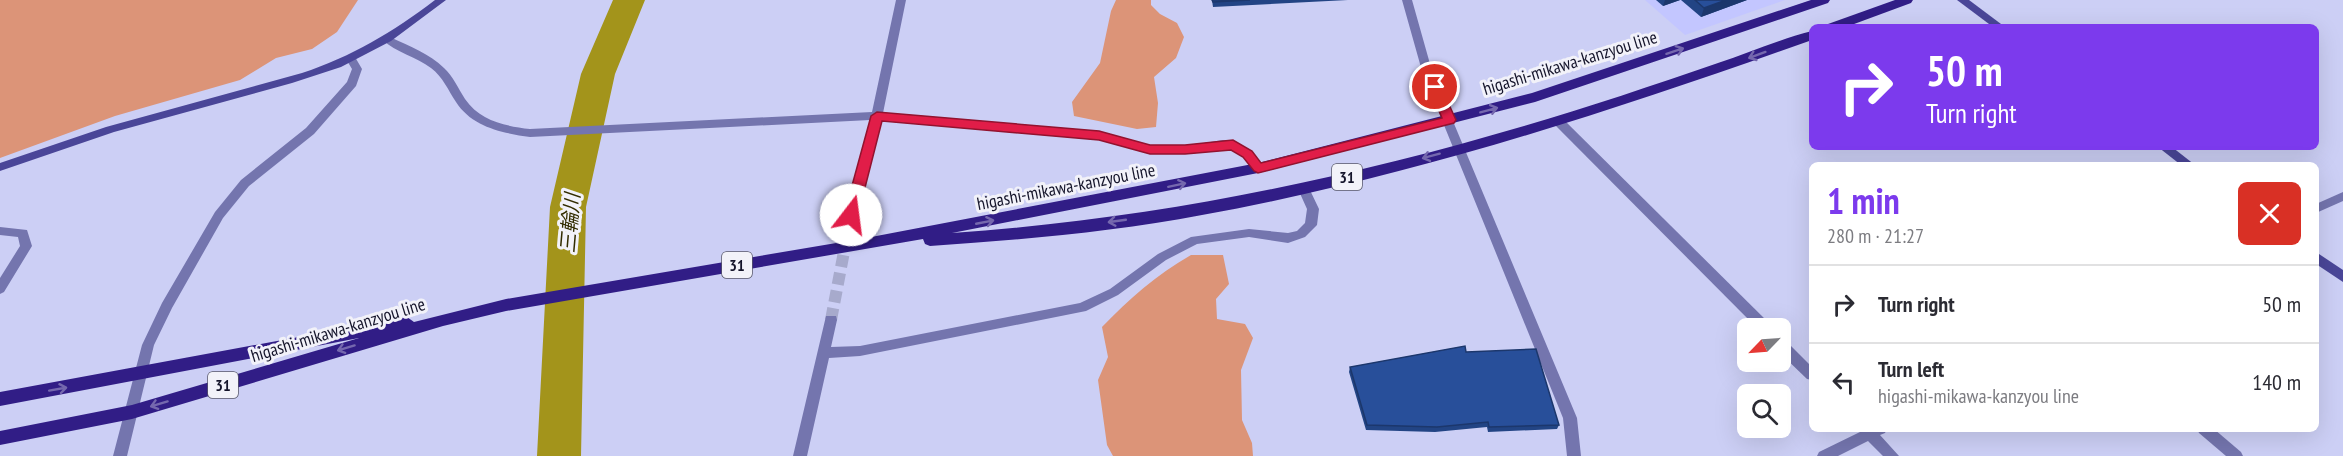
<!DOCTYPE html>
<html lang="en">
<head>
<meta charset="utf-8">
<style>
  body { margin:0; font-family:"PT Sans Narrow","Noto Sans JP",sans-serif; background:#f7f7f7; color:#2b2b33; height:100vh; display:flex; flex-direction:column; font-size:22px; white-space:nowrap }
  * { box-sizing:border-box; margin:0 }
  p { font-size:20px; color:#7c7c81 }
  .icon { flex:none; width:33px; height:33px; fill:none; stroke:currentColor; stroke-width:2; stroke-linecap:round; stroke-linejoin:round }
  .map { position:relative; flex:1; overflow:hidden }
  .details { position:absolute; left:1809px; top:162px; width:510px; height:270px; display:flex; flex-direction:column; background:#fff; border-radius:9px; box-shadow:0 6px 24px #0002 }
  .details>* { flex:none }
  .guide { position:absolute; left:1809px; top:24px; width:510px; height:126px; border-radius:9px; box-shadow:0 6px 24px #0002; background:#7c3aed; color:#fff; overflow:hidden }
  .needle { width:39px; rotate:245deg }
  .buttons { position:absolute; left:1737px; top:318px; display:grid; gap:12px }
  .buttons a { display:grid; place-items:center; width:54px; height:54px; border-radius:9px; background:#fff; box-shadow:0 6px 24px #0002; font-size:30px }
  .pin { position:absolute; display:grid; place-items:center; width:51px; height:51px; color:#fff; margin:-26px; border:3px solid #fff; border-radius:50%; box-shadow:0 2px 6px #0007 }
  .me { position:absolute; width:66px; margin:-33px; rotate:15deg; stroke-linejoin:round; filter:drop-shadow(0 0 4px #0008) }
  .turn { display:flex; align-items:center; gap:21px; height:126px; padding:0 18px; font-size:27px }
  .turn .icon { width:78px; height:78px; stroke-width:2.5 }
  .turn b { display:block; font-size:42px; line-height:51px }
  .round { display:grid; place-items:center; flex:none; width:63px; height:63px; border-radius:9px; background:#f7f7f7 }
  .headline { display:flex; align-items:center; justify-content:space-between; height:102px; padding:0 18px }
  h1 { font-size:36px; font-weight:600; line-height:45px; color:#7c3aed }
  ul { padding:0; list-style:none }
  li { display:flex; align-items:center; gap:18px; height:78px; padding:0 18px; border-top:2px solid #e1e1e2 }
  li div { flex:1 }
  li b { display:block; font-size:22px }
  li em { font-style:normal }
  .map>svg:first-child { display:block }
  .built { fill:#c3c6ff }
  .green { fill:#dc9478 }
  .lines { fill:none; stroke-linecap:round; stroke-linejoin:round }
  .river { fill:#a3941b; fill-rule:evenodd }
  .street-tunnel { stroke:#a7aacc; stroke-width:12; stroke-dasharray:12 6; stroke-linecap:butt }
  .street { fill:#7475ae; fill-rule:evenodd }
  .secondary { fill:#4a4698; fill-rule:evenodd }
  .primary { fill:#311d86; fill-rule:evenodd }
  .wall { fill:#224484 }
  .shaded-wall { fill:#1c376c }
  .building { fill:#284f9a; stroke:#1c376c; stroke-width:1.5 }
  .oneway { stroke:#7568ae }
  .route { fill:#e11d48; stroke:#92132f; stroke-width:1.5 }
  .labels { text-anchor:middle; stroke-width:6; stroke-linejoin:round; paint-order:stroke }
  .shield { fill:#f2f2f9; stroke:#575768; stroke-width:1.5 }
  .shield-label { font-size:16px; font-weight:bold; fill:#14142a }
  .street-label { font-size:18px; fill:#14142a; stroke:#f2f2f9 }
  .water-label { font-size:20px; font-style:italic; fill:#322c00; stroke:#f2f2f9 }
</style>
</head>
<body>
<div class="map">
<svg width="2343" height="456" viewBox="0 0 2343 456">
  <rect width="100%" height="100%" fill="#cccff5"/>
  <polygon class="built" points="1645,0 1785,0 1685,35"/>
  <g class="green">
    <polygon points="0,0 358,0 337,32 312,49 276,58 240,80 115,116 0,158"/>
    <polygon points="1116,0 1151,0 1151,5 1160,14 1177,23 1184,37 1176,58 1154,77 1158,103 1156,127 1137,129 1074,116 1072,102 1100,63 1111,11"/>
    <path d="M 1191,255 L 1223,255 L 1229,284 L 1216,299 L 1217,319 L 1245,324 L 1253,338 L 1241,370 L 1242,420 L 1252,443 L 1253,456 L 1113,456 L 1107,445 L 1098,380 L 1108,357 L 1102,327 C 1129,299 1156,275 1191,255 Z"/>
  </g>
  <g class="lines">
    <polygon class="river" points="613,0 645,0 615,74 586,207 581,456 537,456 550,207 581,74"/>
    <polyline class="street-tunnel" points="831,320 851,215"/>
    <g class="street">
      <path d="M 896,0 L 906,0 L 883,113 L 1099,132 L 1150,145 L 1185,146 L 1223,140 L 1233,141 L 1252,151 L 1264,168 L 1258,172 L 1254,171 L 1244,157 L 1231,149 L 1223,148 L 1185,154 L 1150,153 L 1099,140 L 881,120 L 857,215 L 851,219 L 845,215 L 870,120 L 530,137 C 502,133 472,127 456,102 C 448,90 443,77 431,68 C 417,57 395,52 383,40 L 384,38 L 392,38 C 409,46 430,54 444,68 C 453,76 458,88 465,99 C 480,121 505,126 530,129 L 872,112 Z"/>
      <polygon points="1402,0 1412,0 1432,71 1577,418 1581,456 1567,456 1563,418 1422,71"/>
      <polygon points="351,56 355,57 362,69 356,86 314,134 249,186 223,218 172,308 154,345 127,456 113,456 142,345 162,303 215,212 241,180 306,128 347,82 352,69 346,59"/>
      <polygon points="1559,118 1563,119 1770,324 1771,328 1757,328 1555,125 1553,122"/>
      <polygon points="1304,185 1308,186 1319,209 1317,225 1305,237 1288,243 1249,237 1197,244 1166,260 1118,295 1086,311 860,356 829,358 807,456 793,456 826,316 836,316 837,320 831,347 860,346 1080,303 1110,289 1158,254 1191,237 1249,229 1288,233 1297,231 1305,223 1307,209 1298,189"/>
      <polygon points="2343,192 2343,201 2316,213 2316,204"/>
      <polygon points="0,227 27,230 32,246 4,292 0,294 0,278 20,246 18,237 0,235"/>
      <polygon points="1780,339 1785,340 1812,367 1812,380 1807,379 1780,353"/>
      <polygon points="1860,429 1887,429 1885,433 1880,435 1899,456 1883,456 1868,441 1838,456 1817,456 1819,452 1860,432"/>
      <polygon points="2197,429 2214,429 2241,452 2243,456 2226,456 2199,433"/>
    </g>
    <g class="secondary">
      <path d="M 435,0 L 446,0 L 391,41 L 341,67 L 292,83 L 114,132 L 0,171 L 0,163 L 106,127 L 302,73 C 351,57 393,32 435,0 Z"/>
      <polygon points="1957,0 1969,0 2005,27 1993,27"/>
      <polygon points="2158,147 2172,147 2195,165 2181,165"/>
      <polygon points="2316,252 2343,270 2343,282 2316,264"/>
    </g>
    <g class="primary">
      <path d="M 1811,0 L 1830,0 L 1828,3 L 1535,102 L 1258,173 L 952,233 C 1147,220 1337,181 1524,126 C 1589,107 1654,85 1718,63 C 1749,53 1780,39 1812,31 L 1812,40 C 1613,111 1411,177 1202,215 C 1112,232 1021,240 930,246 L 925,244 L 923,239 L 506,311 L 443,326 L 132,419 L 0,445 L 0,431 L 132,405 L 359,338 L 0,406 L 0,392 L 407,317 L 414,322 L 506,299 L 866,238 L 1258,163 L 1532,93 Z"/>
      <polygon points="1895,0 1913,0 1911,3 1846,27 1827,27 1828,24"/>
    </g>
  </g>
  <g class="wall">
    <polygon points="1212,0 1348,0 1213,7"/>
    <polygon points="1656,0 1680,0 1663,6"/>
    <polygon points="1681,0 1747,0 1701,17"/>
    <polygon points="1350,367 1559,425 1557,429 1488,432 1487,427 1435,432 1366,430 1349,372"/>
  </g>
  <g class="shaded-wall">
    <polygon points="1665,0 1680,0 1663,6"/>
    <polygon points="1726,0 1747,0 1701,17 1704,8"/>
  </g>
  <g class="building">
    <polygon points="1212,0 1250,0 1213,2"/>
    <polygon points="1695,0 1726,0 1704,8"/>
    <polygon points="1465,346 1466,352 1536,349 1559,425 1489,427 1488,422 1437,427 1367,425 1350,367"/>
  </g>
  <defs><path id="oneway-shaft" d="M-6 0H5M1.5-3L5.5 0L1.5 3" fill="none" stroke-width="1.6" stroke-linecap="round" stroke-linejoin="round" transform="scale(1.5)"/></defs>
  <g class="oneway">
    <use href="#oneway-shaft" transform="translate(1675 51) rotate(-18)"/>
    <use href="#oneway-shaft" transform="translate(1757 55) rotate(160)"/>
    <use href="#oneway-shaft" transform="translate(1489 110) rotate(-15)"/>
    <use href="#oneway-shaft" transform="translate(1431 156) rotate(165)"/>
    <use href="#oneway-shaft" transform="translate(1177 185) rotate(-12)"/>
    <use href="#oneway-shaft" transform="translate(1117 221) rotate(172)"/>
    <use href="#oneway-shaft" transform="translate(985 222) rotate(-11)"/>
    <use href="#oneway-shaft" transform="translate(346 348) rotate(163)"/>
    <use href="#oneway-shaft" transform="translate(58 389) rotate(-10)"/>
    <use href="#oneway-shaft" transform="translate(159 404) rotate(163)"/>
  </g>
  <polygon class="route" points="1435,83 1441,87 1456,120 1454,123 1258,173 1254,171 1243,157 1231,150 1185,154 1150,154 1099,140 882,121 858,215 851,220 844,215 871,116 877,112 1099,131 1150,145 1185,145 1233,140 1252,151 1261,163 1442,118 1429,87"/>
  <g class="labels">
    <g class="shield">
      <rect x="1332" y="164" width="30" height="26" rx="4.5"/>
      <rect x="722" y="252" width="30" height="26" rx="4.5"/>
      <rect x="208" y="372" width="30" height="26" rx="4.5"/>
    </g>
    <g class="shield-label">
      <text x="1347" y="183">31</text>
      <text x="737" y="271">31</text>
      <text x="223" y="391">31</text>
    </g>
    <g class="street-label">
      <text transform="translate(1570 63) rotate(-17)" y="6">higashi-mikawa-kanzyou line</text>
      <text transform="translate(1066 187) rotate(-11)" y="6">higashi-mikawa-kanzyou line</text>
      <text transform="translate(338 330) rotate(-17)" y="6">higashi-mikawa-kanzyou line</text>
    </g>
    <g class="water-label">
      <text transform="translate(570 223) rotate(-85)" y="7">三輪川</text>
    </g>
  </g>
</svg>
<div class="buttons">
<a><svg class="needle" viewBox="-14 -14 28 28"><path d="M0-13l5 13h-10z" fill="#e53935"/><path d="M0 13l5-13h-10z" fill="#7c7c81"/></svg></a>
<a><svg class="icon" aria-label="search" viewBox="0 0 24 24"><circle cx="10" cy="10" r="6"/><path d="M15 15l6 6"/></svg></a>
</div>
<div class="pin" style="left:1435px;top:87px;background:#d93025"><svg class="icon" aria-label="arrive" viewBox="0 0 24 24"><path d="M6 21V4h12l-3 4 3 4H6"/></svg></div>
<svg class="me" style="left:851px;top:215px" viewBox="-20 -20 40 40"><circle r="19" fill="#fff"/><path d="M0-13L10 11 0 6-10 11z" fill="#e11d48"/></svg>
<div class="guide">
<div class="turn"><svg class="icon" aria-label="right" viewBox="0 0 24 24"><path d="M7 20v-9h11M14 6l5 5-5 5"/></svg><div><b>50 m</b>Turn right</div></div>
</div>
<section class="details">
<div class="headline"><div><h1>1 min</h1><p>280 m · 21:27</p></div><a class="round" style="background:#d93025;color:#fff"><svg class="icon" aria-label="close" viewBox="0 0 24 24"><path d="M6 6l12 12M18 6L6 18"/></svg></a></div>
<ul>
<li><svg class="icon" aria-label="right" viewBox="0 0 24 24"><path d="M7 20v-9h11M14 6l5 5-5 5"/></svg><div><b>Turn right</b></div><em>50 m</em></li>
<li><svg class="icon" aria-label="left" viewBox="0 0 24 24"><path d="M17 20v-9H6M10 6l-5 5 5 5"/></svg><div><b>Turn left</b><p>higashi-mikawa-kanzyou line</p></div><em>140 m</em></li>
</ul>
</section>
</div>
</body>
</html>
